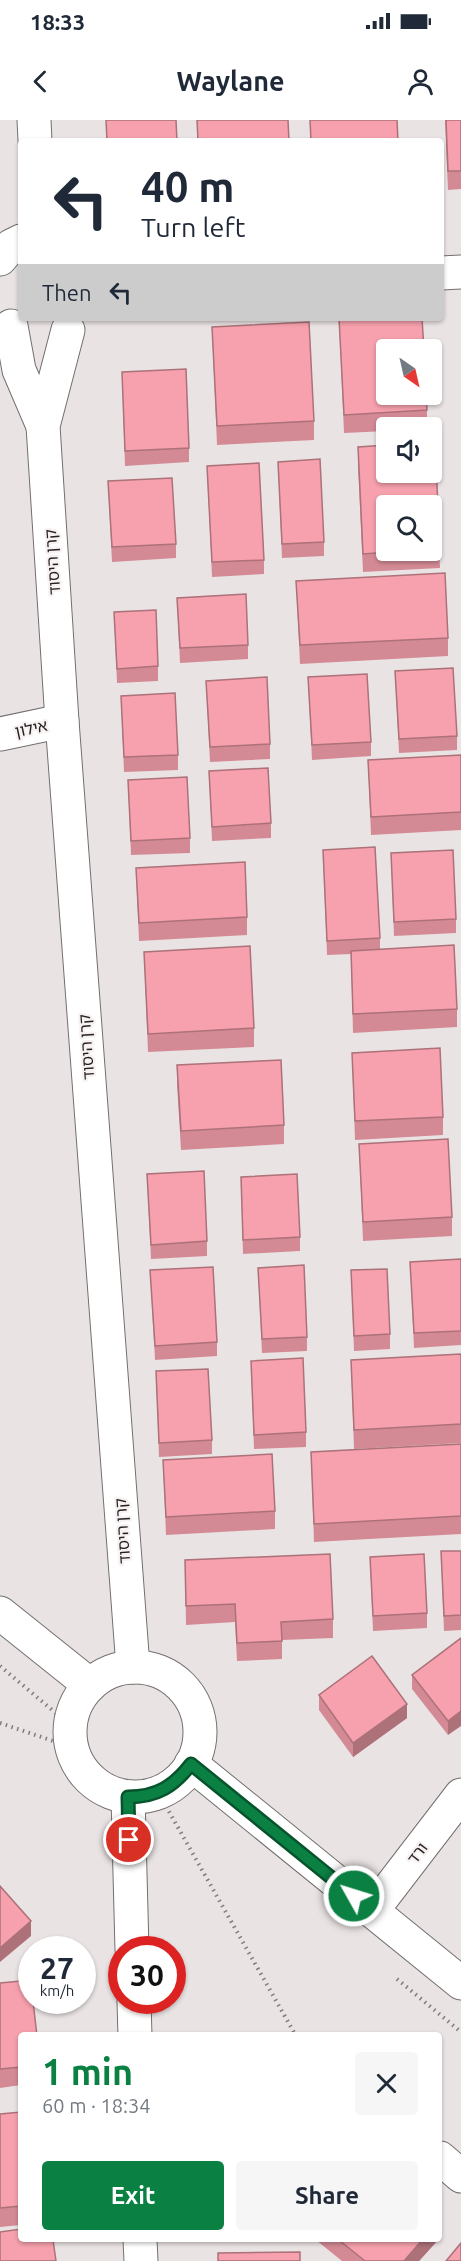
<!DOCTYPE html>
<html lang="en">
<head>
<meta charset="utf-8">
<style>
  body { margin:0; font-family:Ubuntu,"Noto Sans Hebrew",sans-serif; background:#f6f6f7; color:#1f2937; height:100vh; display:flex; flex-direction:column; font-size:22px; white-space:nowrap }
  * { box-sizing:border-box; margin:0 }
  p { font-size:20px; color:#747a83 }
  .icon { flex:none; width:33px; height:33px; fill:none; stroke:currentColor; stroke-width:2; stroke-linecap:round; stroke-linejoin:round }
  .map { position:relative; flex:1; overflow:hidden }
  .sheet { position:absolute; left:18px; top:1912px; width:424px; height:210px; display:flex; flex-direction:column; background:#fff; border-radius:6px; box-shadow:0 2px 4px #0004 }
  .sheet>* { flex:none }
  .top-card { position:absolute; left:18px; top:18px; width:426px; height:183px; border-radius:6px; box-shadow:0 2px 4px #0004; background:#fff; color:#1f2937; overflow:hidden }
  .needle { width:39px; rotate:146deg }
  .buttons { position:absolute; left:376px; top:219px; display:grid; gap:12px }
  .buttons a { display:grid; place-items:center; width:66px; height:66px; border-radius:6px; background:#fff; box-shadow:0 2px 4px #0004; font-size:30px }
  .speed { position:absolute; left:18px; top:1816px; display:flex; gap:12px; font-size:30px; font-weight:700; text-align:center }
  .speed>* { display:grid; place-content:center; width:78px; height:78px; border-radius:50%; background:#fff; box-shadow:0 2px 4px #0004; line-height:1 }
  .speed small { font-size:15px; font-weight:400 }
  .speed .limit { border:9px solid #d22; background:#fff; color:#111 }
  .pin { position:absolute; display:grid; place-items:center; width:51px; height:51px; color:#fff; margin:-26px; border:3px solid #fff; border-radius:50%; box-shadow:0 2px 6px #0007 }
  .me { position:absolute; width:66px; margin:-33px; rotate:309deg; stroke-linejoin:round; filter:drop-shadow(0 0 4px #0008) }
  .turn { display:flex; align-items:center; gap:21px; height:126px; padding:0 24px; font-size:27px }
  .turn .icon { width:78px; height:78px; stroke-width:2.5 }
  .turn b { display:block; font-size:42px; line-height:51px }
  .then { display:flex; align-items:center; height:57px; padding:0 24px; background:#0003; gap:12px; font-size:22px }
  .round { display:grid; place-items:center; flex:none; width:63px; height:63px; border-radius:6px; background:#f6f6f7 }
  .headline { display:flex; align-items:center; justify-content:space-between; height:102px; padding:0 24px }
  h1 { font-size:36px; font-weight:600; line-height:45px; color:#0b8043 }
  .cta { display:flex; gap:12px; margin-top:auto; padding:12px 24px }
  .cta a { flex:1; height:69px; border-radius:6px; background:#0b8043; color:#fff; font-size:24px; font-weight:600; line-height:69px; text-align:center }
  .cta a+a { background:#f6f6f7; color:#1f2937 }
  .status { display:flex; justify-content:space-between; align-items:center; height:42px; padding:0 30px; background:#fff; direction:ltr }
  .status svg { height:16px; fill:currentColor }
  header { display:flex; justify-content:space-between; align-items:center; height:78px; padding:0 24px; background:#fff; font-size:27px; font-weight:600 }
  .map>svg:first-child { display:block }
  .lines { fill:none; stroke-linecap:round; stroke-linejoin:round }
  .minor-casing { stroke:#746f6f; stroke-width:35 }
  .path { stroke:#817c7d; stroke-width:4; stroke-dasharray:1.5 4.5; stroke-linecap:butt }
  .minor { stroke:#fff; stroke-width:33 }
  .wall { fill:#d48a95; fill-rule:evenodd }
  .shaded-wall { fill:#ac7179 }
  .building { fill:#f6a1ad; stroke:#ac7179; stroke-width:1.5 }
  .route-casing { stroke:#07532c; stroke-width:15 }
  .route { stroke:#0b8043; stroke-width:10 }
  .labels { text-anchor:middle; stroke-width:4.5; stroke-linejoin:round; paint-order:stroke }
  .street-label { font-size:16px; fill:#242122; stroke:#f7f1f1 }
</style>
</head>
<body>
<div class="status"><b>18:33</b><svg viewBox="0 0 49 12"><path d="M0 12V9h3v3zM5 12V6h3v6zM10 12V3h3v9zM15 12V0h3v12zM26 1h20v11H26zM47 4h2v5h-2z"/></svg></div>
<header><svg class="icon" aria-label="back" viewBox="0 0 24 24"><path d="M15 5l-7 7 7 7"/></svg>Waylane<svg class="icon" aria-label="person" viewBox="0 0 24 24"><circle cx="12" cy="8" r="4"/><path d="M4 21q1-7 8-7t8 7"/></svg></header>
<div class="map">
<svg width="461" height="2141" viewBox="0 0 461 2141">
  <rect width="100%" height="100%" fill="#eae3e4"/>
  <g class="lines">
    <defs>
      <g id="minor">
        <polyline points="34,0 35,21"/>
        <polyline points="0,139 11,126 21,121"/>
        <polyline points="441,153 461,152"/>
        <polyline points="11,206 19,250 43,306"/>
        <polyline points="68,210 43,306 62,601 133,1547"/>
        <polyline points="0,614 62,601"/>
        <polyline points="0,1493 90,1565"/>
        <circle cx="135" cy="1612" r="65"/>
        <polyline points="191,1644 461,1863"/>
        <polyline points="128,1677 132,1830"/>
        <polyline points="372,1791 461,1675"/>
        <polyline points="134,1881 135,1916"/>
        <polyline points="440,2038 461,2056"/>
        <polyline points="140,2120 141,2141"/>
      </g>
    </defs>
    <use href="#minor" class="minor-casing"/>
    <g class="path">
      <polyline points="0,1546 70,1605"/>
      <polyline points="0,1603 71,1627"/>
      <polyline points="163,1681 296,1916"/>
      <polyline points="397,1859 461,1912"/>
    </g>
    <use href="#minor" class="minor"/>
  </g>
  <g class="wall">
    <polygon points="445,0 461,0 461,69 448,70"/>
    <polygon points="339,198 427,290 427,308 387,308 387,311 344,313"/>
    <polygon points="212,207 314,301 314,320 217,325"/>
    <polygon points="122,252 189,328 189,342 125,346"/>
    <path d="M 432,323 L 435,323 L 440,448 L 363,452 L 358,345 L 358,327 L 387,325 L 387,352 L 432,352 ZM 387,386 L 432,386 L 432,430 L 387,430 Z"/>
    <polygon points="278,342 324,422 324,436 282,438"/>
    <polygon points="207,346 264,440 264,454 212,457"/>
    <polygon points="108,361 176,424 176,438 112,442"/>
    <polygon points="296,461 448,518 448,536 300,544"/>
    <polygon points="177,478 248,525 248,539 180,543"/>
    <polygon points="114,492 158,546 158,561 117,563"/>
    <polygon points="395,551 457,616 457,630 399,633"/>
    <polygon points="308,557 371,622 371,636 312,640"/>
    <polygon points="206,561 270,624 270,639 210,642"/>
    <polygon points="121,576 178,635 178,650 124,652"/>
    <polygon points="461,635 461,710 371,715 368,640"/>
    <polygon points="209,651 271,703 271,718 212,721"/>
    <polygon points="128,660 190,718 190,733 131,735"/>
    <polygon points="323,730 380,818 380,829 457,889 457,907 353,913 351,834 327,835"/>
    <polygon points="391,733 456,799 456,813 394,816"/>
    <polygon points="136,748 247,797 247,815 139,821"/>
    <polygon points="144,832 254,908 254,927 148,932"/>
    <polygon points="352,933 443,997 443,1015 355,1020"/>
    <polygon points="177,945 284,1005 284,1024 181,1030 177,964"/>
    <polygon points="359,1024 452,1097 452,1116 363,1121"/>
    <polygon points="147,1054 207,1121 207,1136 151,1139"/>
    <polygon points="241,1057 300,1117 300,1131 243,1134"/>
    <polygon points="461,1139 461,1225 414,1228 410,1142"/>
    <polygon points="258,1148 307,1217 307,1231 262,1233"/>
    <polygon points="150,1150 217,1222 217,1236 155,1240"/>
    <polygon points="351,1150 390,1214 390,1229 354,1231"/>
    <polygon points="461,1234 461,1323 354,1329 351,1240"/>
    <polygon points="251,1241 306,1312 306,1327 254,1329"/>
    <polygon points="156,1251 212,1320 212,1334 159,1337"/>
    <polygon points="461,1324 461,1414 314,1422 311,1332"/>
    <polygon points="163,1340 275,1391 275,1409 166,1415"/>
    <polygon points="441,1431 461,1431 461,1510 444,1511"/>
    <polygon points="370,1437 427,1493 427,1508 373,1511"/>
    <polygon points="185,1440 333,1499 333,1518 282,1520 282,1539 237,1541 235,1502 186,1505"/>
    <polygon points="461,1518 448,1615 412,1569 412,1555"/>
    <polygon points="319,1575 407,1598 353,1637 319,1590"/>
    <polygon points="0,1863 21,1916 21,1965 0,1968"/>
    <polygon points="21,1992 21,2105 0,2107 0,1994"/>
    <polygon points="316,2120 438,2120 419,2141 342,2141"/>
  </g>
  <g class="shaded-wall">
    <polygon points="407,1584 407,1598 353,1637 353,1623"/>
    <polygon points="461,1591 461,1606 448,1615 448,1601"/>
    <polygon points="31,1801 31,1816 0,1842 0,1828"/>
    <polygon points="422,2120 438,2120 419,2141 404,2141"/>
  </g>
  <g class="building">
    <polygon points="106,0 176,0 177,21 107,21"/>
    <polygon points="197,0 288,0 289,21 198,21"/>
    <polygon points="310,0 397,0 398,21 311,21"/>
    <polygon points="446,0 461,0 461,51 448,51"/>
    <polygon points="339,198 422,198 424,230 387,230 387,274 426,274 427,290 344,295"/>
    <polygon points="309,202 314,301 217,306 212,207"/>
    <polygon points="186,249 189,328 125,331 122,252"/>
    <polygon points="432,323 435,323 440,429 432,430 432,386 387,386 387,430 417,430 363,434 358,327 387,325 387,352 432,352"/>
    <polygon points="320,339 324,422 282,424 278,342"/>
    <polygon points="259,343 264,440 212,442 207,346"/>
    <polygon points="172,358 176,424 112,427 108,361"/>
    <polygon points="445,453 448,518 300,525 296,461"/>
    <polygon points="246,474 248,525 180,528 177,478"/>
    <polygon points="156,490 158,546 117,549 114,492"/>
    <polygon points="453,548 457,616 399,619 395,551"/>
    <polygon points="367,554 371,622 312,625 308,557"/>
    <polygon points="267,557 270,624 210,627 206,561"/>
    <polygon points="175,573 178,635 124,637 121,576"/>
    <polygon points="461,635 461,692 371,697 368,640"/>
    <polygon points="268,648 271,703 212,707 209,651"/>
    <polygon points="187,657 190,718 131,721 128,660"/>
    <polygon points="375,727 380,818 327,821 323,730"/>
    <polygon points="453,730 456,799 394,802 391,733"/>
    <polygon points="245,742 247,797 139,803 136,748"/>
    <polygon points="454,825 457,889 353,894 351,831"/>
    <polygon points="250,826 254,908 148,914 144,832"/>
    <polygon points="440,928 443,997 355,1001 352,933"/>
    <polygon points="281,940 284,1005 181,1011 177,945"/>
    <polygon points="448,1019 452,1097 363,1102 359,1024"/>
    <polygon points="204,1051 207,1121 151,1125 147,1054"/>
    <polygon points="297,1054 300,1117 243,1120 241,1057"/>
    <polygon points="461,1139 461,1211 414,1213 410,1142"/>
    <polygon points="304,1145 307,1217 262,1219 258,1148"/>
    <polygon points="213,1147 217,1222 155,1226 150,1150"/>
    <polygon points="387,1149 390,1214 354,1216 351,1150"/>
    <polygon points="461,1234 461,1304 354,1310 351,1240"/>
    <polygon points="303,1238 306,1312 254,1315 251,1241"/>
    <polygon points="208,1249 212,1320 159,1323 156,1251"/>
    <polygon points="461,1324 461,1396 314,1404 311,1332"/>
    <polygon points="272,1334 275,1391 166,1397 163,1340"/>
    <polygon points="441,1431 461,1431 461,1495 444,1496"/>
    <polygon points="330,1434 333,1499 281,1502 282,1521 237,1523 235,1484 186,1486 185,1440"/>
    <polygon points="424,1434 427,1493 373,1496 370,1437"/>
    <polygon points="461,1518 461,1591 448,1601 412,1555"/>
    <polygon points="372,1536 407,1584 353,1623 319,1575"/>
    <polygon points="0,1766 31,1801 0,1828"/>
    <polygon points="31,1860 32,1881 33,1881 37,1916 21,1916 21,1947 0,1949 0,1863"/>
    <polygon points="21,1992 21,2086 0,2088 0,1994"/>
    <polygon points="21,2109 21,2120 53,2120 56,2141 0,2141 0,2112"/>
    <polygon points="339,2120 422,2120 404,2141 365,2141"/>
    <polygon points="461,2123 461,2141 446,2141"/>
    <polygon points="300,2132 300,2141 218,2141 218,2133"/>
  </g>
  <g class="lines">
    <defs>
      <path id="route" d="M 129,1720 L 128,1677 C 157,1677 174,1666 191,1644 L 354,1776"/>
    </defs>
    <use href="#route" class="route-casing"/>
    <use href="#route" class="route"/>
  </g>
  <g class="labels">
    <g class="street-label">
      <text transform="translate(52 442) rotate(-94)" y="6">קרן היסוד</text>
      <text transform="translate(31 608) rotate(-12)" y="6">אילון</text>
      <text transform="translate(86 927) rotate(-94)" y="6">קרן היסוד</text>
      <text transform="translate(122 1411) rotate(-94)" y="6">קרן היסוד</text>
      <text transform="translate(417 1733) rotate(-53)" y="6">ורד</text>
    </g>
  </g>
</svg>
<div class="buttons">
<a><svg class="needle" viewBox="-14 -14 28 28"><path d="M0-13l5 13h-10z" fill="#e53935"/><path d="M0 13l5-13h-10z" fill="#747a83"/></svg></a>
<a><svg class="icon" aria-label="sound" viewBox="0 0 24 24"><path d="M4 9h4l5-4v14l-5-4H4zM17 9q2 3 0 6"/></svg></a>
<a><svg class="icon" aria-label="search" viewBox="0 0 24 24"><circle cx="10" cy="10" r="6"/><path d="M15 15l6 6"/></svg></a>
</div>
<div class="speed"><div>27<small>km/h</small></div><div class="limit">30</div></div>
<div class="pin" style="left:129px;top:1720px;background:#d93025"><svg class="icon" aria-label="arrive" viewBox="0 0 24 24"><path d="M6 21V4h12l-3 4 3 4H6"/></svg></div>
<svg class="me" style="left:354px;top:1776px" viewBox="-20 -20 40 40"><circle r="17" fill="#0b8043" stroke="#fff" stroke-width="3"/><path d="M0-11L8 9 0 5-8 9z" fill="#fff"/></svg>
<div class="top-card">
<div class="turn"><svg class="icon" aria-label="left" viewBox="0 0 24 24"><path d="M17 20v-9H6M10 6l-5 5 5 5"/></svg><div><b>40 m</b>Turn left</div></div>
<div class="then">Then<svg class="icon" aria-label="left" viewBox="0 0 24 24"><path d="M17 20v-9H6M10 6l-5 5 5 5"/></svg></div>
</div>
<section class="sheet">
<div class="headline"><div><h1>1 min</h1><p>60 m · 18:34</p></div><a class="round"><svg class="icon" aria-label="close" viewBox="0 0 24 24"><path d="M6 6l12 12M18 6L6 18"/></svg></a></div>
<div class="cta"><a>Exit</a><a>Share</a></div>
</section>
</div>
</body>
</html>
